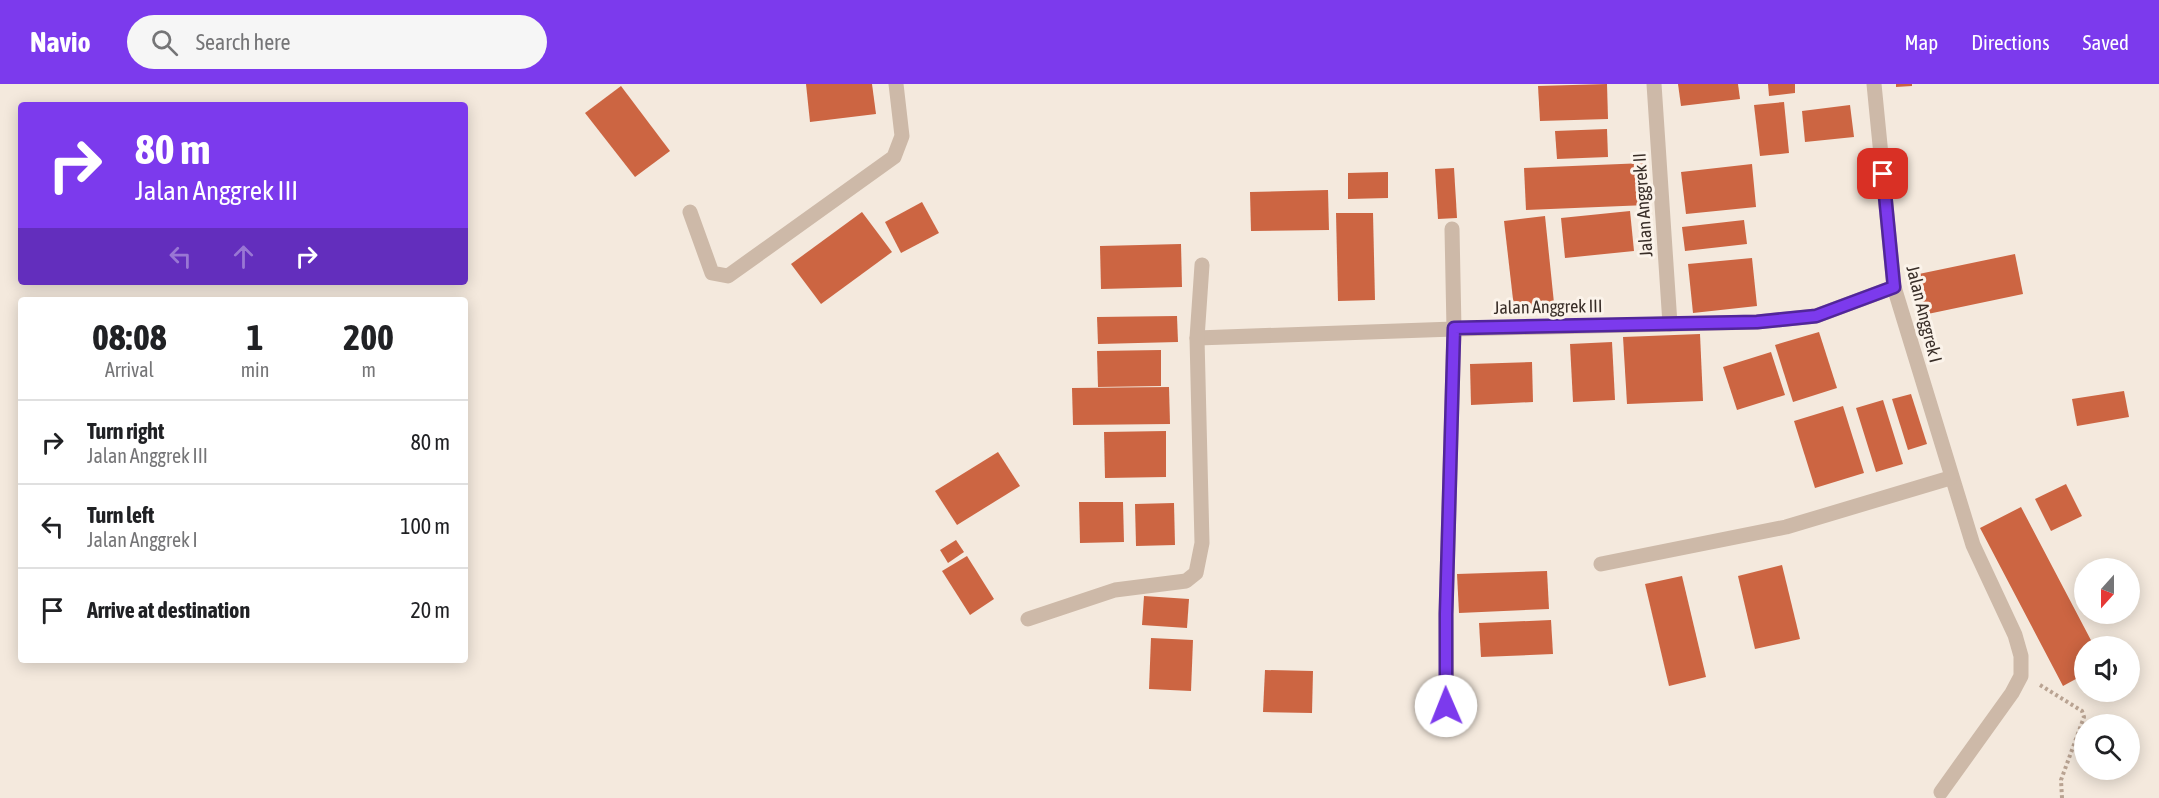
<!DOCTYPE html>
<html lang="en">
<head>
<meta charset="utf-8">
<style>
  body { margin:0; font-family:"Asap Condensed",sans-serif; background:#f6f6f6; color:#202124; height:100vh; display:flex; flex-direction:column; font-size:22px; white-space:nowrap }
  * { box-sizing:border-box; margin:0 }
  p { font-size:20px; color:#757577 }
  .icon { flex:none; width:33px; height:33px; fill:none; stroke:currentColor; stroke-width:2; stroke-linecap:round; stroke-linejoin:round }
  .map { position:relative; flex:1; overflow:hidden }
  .drawer { position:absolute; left:18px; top:213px; width:450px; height:366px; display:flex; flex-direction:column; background:#fff; border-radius:6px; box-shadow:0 3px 15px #0003 }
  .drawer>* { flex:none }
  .banner { position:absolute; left:18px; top:18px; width:450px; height:183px; border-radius:6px; box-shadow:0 3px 15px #0003; background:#7c3aed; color:#fff; overflow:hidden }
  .needle { width:39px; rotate:201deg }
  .tools { position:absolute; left:2074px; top:474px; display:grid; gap:12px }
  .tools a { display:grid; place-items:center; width:66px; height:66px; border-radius:50%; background:#fff; box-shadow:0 3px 15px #0003; font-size:30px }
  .pin { position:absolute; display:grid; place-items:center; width:51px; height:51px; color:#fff; margin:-26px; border-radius:12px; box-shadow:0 3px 9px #0006 }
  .me { position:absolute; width:66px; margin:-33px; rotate:359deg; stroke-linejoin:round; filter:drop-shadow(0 0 4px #0008) }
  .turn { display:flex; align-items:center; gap:21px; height:126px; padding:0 18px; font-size:27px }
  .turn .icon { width:78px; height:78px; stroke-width:2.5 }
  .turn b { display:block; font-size:42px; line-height:51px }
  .lanes { display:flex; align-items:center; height:57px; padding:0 18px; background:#0003; justify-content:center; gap:30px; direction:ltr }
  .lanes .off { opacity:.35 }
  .eta { display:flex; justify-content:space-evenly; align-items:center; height:102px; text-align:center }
  .eta b { font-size:36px; font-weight:700; line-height:42px }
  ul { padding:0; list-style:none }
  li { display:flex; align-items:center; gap:18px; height:84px; padding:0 18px; border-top:2px solid #e0e0e0 }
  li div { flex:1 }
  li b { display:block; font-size:22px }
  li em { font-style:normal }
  header { display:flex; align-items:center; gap:36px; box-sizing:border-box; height:84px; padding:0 30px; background:#7c3aed; color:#fff }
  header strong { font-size:28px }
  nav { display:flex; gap:33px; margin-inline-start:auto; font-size:21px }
  .search { width:420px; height:54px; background:#f6f6f6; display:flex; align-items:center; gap:15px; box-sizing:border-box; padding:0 21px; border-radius:33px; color:#757577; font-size:22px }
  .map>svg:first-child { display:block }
  .building { fill:#cc6542 }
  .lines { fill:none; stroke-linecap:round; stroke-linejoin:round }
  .path { stroke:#b9a392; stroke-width:4; stroke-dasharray:3 3; stroke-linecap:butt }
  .minor { stroke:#cdb9a8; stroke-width:15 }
  .route-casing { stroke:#51269a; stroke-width:15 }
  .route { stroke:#7c3aed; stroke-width:10 }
  .labels { text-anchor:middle; stroke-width:6; stroke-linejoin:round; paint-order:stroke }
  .street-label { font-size:18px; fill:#392e28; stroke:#fbf3ea }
</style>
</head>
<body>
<header>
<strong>Navio</strong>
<div class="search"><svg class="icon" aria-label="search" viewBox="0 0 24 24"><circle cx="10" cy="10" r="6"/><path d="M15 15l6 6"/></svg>Search here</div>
<nav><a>Map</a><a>Directions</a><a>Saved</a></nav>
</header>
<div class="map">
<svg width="2159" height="714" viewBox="0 0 2159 714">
  <rect width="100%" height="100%" fill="#f4e9dd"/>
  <g class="building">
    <polygon points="806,0 872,0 876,30 810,38"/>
    <polygon points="1607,0 1608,35 1540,37 1538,2"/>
    <polygon points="1678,0 1738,0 1740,15 1681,22"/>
    <polygon points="1768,0 1795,0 1795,9 1769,12"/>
    <polygon points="1896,0 1912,0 1912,2 1896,3"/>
    <polygon points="621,2 670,67 635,93 585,29"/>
    <polygon points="1784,18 1789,69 1760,72 1754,21"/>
    <polygon points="1850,21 1854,53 1805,58 1802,27"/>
    <polygon points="1607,45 1608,73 1557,75 1555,47"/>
    <polygon points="1645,79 1647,121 1526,126 1524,84"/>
    <polygon points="1752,80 1756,123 1686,130 1681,88"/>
    <polygon points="1454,84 1457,134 1438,135 1435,85"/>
    <polygon points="1388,88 1388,114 1348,115 1348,89"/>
    <polygon points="1328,106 1329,146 1251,147 1250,108"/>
    <polygon points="922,118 939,149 901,169 885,138"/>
    <polygon points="1630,127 1634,167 1565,174 1561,134"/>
    <polygon points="862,128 892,168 821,220 791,180"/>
    <polygon points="1336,129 1373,129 1375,216 1338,217"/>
    <polygon points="1545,132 1554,219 1514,224 1504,137"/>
    <polygon points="1744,136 1747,160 1685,167 1682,143"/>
    <polygon points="1181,160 1182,203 1101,205 1100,162"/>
    <polygon points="2015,170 2023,210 1923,231 1914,191"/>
    <polygon points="1752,174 1757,222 1693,229 1688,180"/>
    <polygon points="1177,232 1178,258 1098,260 1097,233"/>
    <polygon points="1819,248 1837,304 1793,318 1775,261"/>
    <polygon points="1700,250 1703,317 1627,320 1623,253"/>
    <polygon points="1612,258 1615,316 1573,318 1570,260"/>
    <polygon points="1161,266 1161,302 1098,303 1097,267"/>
    <polygon points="1771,268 1785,311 1737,326 1723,283"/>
    <polygon points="1532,278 1533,318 1471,321 1470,280"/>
    <polygon points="1169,303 1170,340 1073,341 1072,304"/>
    <polygon points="2124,307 2129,333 2077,342 2072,315"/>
    <polygon points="1911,310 1927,360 1908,366 1892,315"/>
    <polygon points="1883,316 1903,380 1876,388 1856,324"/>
    <polygon points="1843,322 1864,389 1815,404 1794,337"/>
    <polygon points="1166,347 1166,393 1105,394 1104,348"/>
    <polygon points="998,368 1020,402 957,441 935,407"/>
    <polygon points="2066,400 2082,432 2051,447 2035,415"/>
    <polygon points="1079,418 1123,418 1124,458 1080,459"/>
    <polygon points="1174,419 1175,461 1136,462 1135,420"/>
    <polygon points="2021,423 2094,562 2085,562 2085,590 2063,602 1980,444"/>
    <polygon points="956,456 964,468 948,479 940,466"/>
    <polygon points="967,472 994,515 970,531 942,487"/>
    <polygon points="1782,481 1800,555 1755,565 1738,492"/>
    <polygon points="1547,487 1549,525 1459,529 1457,490"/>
    <polygon points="1682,492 1706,593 1669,602 1645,500"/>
    <polygon points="1144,512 1189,515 1187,544 1142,541"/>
    <polygon points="1551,536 1553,570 1481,573 1479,539"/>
    <polygon points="1151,554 1193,556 1191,607 1149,605"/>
    <polygon points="1265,586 1313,587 1312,629 1263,628"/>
  </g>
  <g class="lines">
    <polyline class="path" points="2040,601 2082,627 2084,633 2061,696 2062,714"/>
    <g class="minor">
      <polyline points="1654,0 1670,240"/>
      <polyline points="1874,0 1894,203 1973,461 2015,551 2021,572 2021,592 2012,609 1941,708"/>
      <polyline points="690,128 712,189 728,192 894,73 902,52 896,0"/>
      <polyline points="1197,254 1454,245 1757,238 1816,232 1894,203"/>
      <polyline points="1601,480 1786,443 1950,394"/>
      <polyline points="1028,535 1115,506 1186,497 1196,489 1202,459 1197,254 1202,181"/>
      <polyline points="1447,637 1446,530 1454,245 1452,145"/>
    </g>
  </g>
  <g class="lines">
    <defs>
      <polyline id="route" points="1446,622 1446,530 1454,244 1757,238 1816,232 1894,203 1883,90"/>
    </defs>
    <use href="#route" class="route-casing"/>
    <use href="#route" class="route"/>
  </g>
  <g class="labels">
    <g class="street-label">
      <text transform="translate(1643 121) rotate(-94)" y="6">Jalan Anggrek II</text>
      <text transform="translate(1548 223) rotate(-1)" y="6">Jalan Anggrek III</text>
      <text transform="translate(1924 230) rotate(76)" y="6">Jalan Anggrek I</text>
    </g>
  </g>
</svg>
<div class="tools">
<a><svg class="needle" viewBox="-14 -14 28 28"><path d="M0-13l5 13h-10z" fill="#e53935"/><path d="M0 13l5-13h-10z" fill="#757577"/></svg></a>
<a><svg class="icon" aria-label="sound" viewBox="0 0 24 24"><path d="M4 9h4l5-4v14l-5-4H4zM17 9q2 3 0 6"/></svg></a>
<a><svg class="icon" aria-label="search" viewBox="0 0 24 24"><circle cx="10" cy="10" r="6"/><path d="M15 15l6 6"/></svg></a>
</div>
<div class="pin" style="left:1883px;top:90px;background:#d93025"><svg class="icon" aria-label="arrive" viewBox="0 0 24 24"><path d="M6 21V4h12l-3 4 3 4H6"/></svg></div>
<svg class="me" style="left:1446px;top:622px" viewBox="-20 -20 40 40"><circle r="19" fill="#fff"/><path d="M0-13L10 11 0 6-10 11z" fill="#7c3aed"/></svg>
<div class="banner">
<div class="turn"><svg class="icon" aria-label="right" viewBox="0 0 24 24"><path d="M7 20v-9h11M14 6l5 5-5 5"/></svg><div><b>80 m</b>Jalan Anggrek III</div></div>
<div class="lanes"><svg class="icon off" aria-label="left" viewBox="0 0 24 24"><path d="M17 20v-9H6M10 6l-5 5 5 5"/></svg><svg class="icon off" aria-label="ahead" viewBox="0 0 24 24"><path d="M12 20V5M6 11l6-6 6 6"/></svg><svg class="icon" aria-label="right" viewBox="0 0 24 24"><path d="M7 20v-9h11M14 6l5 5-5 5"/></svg></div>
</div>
<section class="drawer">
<div class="eta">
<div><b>08:08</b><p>Arrival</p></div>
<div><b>1</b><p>min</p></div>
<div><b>200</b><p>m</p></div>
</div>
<ul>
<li><svg class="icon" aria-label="right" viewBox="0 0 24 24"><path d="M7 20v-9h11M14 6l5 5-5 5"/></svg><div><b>Turn right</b><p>Jalan Anggrek III</p></div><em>80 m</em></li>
<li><svg class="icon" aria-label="left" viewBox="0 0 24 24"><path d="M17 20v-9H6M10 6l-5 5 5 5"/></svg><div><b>Turn left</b><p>Jalan Anggrek I</p></div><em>100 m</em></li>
<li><svg class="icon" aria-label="arrive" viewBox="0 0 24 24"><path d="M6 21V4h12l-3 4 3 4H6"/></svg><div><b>Arrive at destination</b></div><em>20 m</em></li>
</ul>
</section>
</div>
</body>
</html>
